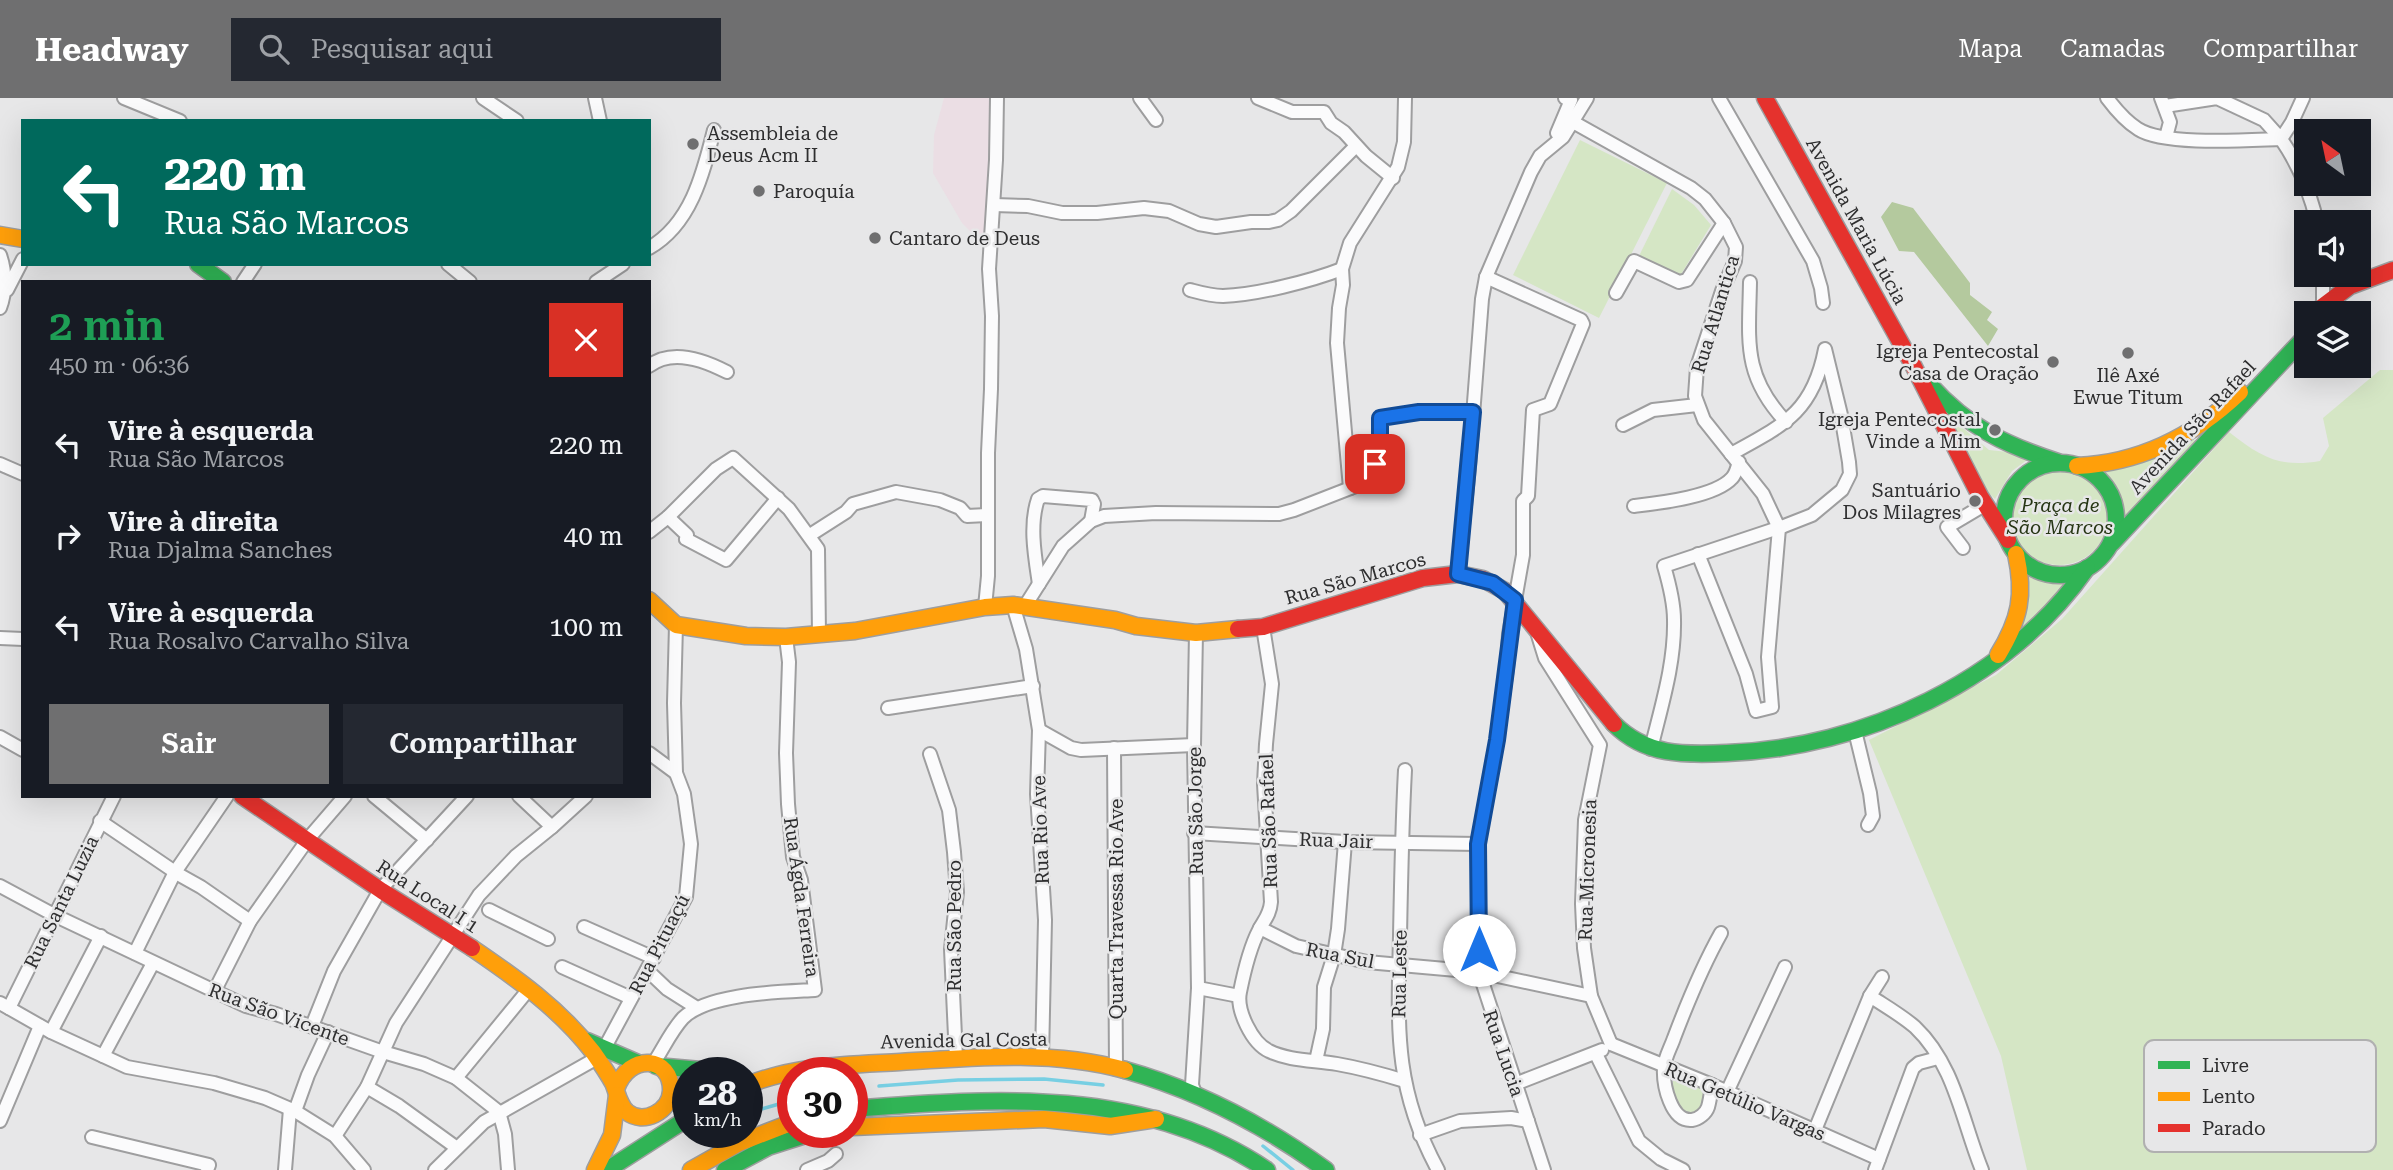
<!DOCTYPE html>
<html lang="pt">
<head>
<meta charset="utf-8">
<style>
  body { margin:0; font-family:"Roboto Serif",serif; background:#242831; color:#f1f3f6; height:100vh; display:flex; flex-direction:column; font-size:26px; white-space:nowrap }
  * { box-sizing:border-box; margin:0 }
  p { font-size:23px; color:#9ea1a6 }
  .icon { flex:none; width:38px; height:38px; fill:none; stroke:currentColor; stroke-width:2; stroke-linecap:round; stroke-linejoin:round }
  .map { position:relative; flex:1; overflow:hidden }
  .side { position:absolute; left:21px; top:182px; width:630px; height:518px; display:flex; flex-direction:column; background:#171b24; border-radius:0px; box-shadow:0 7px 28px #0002 }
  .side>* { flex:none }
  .guide { position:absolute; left:21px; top:21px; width:630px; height:147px; border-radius:0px; box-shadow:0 7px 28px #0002; background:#00695c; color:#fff; overflow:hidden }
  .needle { width:46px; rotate:327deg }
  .controls { position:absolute; left:2294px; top:21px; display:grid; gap:14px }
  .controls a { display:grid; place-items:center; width:77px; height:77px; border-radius:0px; background:#171b24; box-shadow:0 7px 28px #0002; font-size:35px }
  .speed { position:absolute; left:672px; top:959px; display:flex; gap:14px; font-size:35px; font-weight:700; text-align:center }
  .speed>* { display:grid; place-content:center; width:91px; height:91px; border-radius:50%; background:#171b24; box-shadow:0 7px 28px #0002; line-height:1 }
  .speed small { font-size:18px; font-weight:400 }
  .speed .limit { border:10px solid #d22; background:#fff; color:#111 }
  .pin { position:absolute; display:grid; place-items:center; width:60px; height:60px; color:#fff; margin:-30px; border-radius:14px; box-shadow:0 4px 10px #0006 }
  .me { position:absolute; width:77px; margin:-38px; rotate:0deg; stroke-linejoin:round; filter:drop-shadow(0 0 5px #0008) }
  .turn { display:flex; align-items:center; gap:24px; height:147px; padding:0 28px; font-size:32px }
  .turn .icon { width:91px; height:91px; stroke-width:2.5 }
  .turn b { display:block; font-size:49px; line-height:60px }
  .round { display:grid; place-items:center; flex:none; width:74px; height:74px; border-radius:0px; background:#242831 }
  .summary { display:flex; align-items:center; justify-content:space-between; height:119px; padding:0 28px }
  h1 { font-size:42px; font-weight:600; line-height:52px; color:#1e9e55 }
  .action { display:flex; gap:14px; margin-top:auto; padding:14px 28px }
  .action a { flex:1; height:80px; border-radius:0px; background:#6f6f70; color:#fff; font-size:28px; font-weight:600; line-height:80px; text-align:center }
  .action a+a { background:#242831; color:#f1f3f6 }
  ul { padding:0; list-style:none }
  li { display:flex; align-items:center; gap:21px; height:91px; padding:0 28px }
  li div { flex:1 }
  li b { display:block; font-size:26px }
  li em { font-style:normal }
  header { display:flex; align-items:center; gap:42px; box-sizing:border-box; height:98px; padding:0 35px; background:#6f6f70; color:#fff }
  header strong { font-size:33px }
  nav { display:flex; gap:38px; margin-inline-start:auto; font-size:24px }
  .search { width:490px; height:63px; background:#242831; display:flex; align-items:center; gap:18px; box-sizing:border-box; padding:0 24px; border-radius:0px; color:#9ea1a6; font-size:26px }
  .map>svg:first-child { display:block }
  .education { fill:#ebdee4 }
  .green { fill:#d5e6c5 }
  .forest { fill:#b4c99e }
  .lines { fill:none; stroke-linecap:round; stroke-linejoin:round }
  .stream { stroke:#78cfe3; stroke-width:3.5 }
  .street-casing { stroke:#9e9e9f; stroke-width:16 }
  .fast-casing { stroke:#9e9e9f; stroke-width:19 }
  .slow-casing { stroke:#9e9e9f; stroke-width:19 }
  .jam-casing { stroke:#9e9e9f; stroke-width:19 }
  .street { stroke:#fbfbfc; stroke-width:12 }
  .fast { stroke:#30b455; stroke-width:16 }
  .slow { stroke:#ff9f0a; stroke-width:16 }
  .jam { stroke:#e5322d; stroke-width:16 }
  .route-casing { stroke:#114b97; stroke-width:18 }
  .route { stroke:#1a73e8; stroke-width:12 }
  .poi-dot { fill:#6f6f70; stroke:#e7e7e8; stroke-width:2.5 }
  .labels { text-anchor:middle; stroke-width:5; stroke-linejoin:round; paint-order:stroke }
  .poi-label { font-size:19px; fill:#2e2e2f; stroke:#e7e7e8; text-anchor:start }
  .street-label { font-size:19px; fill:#2e2e2f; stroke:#e7e7e8 }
  .park-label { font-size:19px; font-style:italic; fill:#263514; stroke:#e7e7e8 }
  .key { fill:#e7e7e8; stroke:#b0b0b0; stroke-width:2 }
  .key-label { font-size:19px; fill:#2e2e2f }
</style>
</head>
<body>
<header>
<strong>Headway</strong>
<div class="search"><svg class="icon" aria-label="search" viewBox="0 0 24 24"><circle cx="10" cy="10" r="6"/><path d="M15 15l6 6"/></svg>Pesquisar aqui</div>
<nav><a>Mapa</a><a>Camadas</a><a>Compartilhar</a></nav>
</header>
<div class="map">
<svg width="2393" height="1072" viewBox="0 0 2393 1072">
  <rect width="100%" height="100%" fill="#e7e7e8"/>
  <polygon class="education" points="944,0 994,0 989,139 974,137 962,125 933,75 934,37"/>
  <g class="green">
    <polygon points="1580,42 1667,85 1599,220 1513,177"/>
    <polygon points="1672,91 1694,107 1711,127 1680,178 1639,158"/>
    <path d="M 2380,272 L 2393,272 L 2393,1072 L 2027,1072 L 2001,958 L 1869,642 L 1996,577 L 2062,521 L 2229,334 C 2261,359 2279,370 2320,363 L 2329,348 L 2323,320 Z"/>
    <polygon points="1944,314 1989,352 2008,354 2027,362 2012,373 1995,401 1981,387"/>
    <polygon points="2192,341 2196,343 2123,420 2120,398 2104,371 2167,355"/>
    <circle cx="2059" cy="418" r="49"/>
    <polygon points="2025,471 2049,480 2077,478 2016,538"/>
    <polygon points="1673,980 1703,991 1706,1003 1696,1017 1681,1014 1673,996"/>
  </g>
  <polygon class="forest" points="1892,104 1913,110 1970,185 1970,197 1992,214 1987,222 1998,231 1988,248 1914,154 1899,153 1881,119"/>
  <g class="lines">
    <g class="stream">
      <polyline points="879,988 958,982 1044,981 1103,987"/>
      <polyline points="758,1012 793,1002"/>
      <polyline points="1263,1048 1293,1072"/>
    </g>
    <defs>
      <g id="street">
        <polyline points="124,0 180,23"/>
        <polyline points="483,0 517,23"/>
        <polyline points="595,0 600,23"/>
        <polyline points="1140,0 1156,22"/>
        <polyline points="1258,0 1292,14 1324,14 1331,25 1344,34 1366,58 1393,80"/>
        <polyline points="1719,0 1813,163 1821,190 1823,205"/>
        <path d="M 2107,0 C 2116,12 2125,23 2138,31 C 2164,48 2248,42 2281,41 C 2299,67 2310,94 2317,124"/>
        <polyline points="2161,0 2170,24 2166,39"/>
        <polyline points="2165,8 2217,0 2264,22 2281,41 2292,24 2303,0"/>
        <polyline points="1573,24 1691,90 1705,101 1724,125 1736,149 1735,163 1722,193 1697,269 1695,298 1704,322 1763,396 1779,430 1768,559 1772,609 1756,613 1746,576 1698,456"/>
        <polyline points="1557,35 1571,2 1565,0"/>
        <polyline points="994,107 1028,108 1062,115 1097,115 1144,110 1169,113 1199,126 1216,129 1251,124 1269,124 1278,122 1291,113 1356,48"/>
        <path d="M 649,150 C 691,126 703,76 714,32"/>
        <path d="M 0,157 C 6,174 6,194 0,210"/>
        <polyline points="448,166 470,184"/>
        <polyline points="1486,179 1581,222 1583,226 1550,306 1533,312 1528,398 1523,403 1523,457 1509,536 1507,570 1497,642 1478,746 1479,874 1544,1072"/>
        <polyline points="243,184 255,166"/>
        <polyline points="596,184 623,166"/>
        <path d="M 1750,184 C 1749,243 1742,277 1786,324"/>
        <polyline points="7,192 23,161"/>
        <path d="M 1190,192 C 1201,195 1211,198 1223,198 C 1256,197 1311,183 1342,171"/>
        <polyline points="1616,195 1634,163 1679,184 1687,182 1724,125"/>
        <polyline points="2323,206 2323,177"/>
        <path d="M 649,268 C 672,250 704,262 727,274"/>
        <polyline points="1623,327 1653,312 1697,307"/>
        <polyline points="0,366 23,376"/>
        <polyline points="1350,390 1337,245 1339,210 1343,187 1342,171 1350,145 1398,69 1404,44 1405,0"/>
        <path d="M 1634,408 C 1659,405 1715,399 1732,380 C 1736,376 1737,370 1739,364"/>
        <polyline points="668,419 687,437 686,441 726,462 778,400"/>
        <polyline points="649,434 668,419 716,371 733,360 789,411 818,451 819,537"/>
        <polyline points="810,437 846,414 853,406 896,394 940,402 960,410 967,418 987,417"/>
        <polyline points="1963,450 1947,429 1979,410 1980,398"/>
        <polyline points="1458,476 1469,369 1482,201 1486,179 1531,74 1540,58 1563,39 1587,0"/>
        <path d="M 1039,486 C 1035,459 1029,427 1038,401 L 1043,398 L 1092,402 L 1094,406 L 1091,423"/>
        <polyline points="1013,507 1026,551 1039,632 1037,696 1045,822 1042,959"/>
        <polyline points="1025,508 1063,448 1091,423 1104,418 1156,415 1279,416 1294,412 1366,384 1380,355 1380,320 1419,314 1473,314"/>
        <polyline points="985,509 988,478 988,355 991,291 992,218 989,171 996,62 997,0"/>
        <path d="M 1263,529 L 1272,586 L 1266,646 L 1264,686 L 1271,804 C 1270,817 1264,822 1259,832 C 1249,851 1244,874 1240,894 C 1236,912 1252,945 1269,953 C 1289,963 1315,962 1337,966 C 1360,970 1382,976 1405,983"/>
        <polyline points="1536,531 1545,560 1600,647 1585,722 1582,806 1584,850 1591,898 1611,946"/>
        <polyline points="0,540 23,541"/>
        <polyline points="888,610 1033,588"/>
        <polyline points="1039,632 1071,650 1081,652 1194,647"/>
        <polyline points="1855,633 1870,695 1873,718 1868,727"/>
        <polyline points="0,639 23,652"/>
        <polyline points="1114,650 1116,971"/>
        <path d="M 1651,651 C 1661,609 1675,566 1674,522 C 1674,503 1669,485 1664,468 L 1784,428 L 1812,417 L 1842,392 L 1850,376 L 1849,364 L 1841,317 L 1825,251 C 1813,314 1784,327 1731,356"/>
        <polyline points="649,655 676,675"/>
        <polyline points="930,656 949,712 954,754 957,794 951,851 956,960"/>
        <path d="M 1405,672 C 1402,728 1401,783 1400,838 C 1398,928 1393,989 1438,1072"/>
        <polyline points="374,698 427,742"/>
        <polyline points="519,698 552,729"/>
        <polyline points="100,723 175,774"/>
        <polyline points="1194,735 1345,744 1478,746"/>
        <polyline points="176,775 201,789 250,823"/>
        <polyline points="0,788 56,818 246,908 276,916 383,954 424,966 456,980 499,1014 505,1036 508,1072"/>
        <polyline points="489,812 548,841"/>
        <polyline points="584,829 654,860"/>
        <polyline points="1260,830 1296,848 1367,864 1479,874 1591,898"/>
        <polyline points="135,855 175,774 227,698"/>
        <polyline points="562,869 631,900"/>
        <polyline points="647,872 667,891 697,910"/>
        <polyline points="1198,890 1239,898"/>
        <polyline points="214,894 250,823 308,741 345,698"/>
        <path d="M 1870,898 C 1885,908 1901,917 1915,929 C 1955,967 1962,1023 1982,1072"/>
        <polyline points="0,905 51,934 127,969 214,985 265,1000 295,1013 335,1038 364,1072"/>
        <polyline points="9,910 114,698"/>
        <polyline points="312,928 334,873 380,792 467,698"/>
        <polyline points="51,934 101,838"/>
        <polyline points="1611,946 1712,987 1879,1061"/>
        <polyline points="604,951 686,799 691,746 684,696 676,675 674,605 676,527"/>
        <polyline points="1596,956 1639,1043 1661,1061 1683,1072"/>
        <polyline points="103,958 153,865"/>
        <polyline points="1316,963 1323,931 1324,889 1334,857 1338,831 1345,744"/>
        <path d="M 653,966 C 663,951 671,933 683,920 C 708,895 781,894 815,892 L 801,782 L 793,759 L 788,706 L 786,655 L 789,564 L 786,539"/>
        <polyline points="456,980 529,891"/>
        <polyline points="1515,986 1602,952"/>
        <path d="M 1712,987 C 1711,994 1710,1002 1708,1009 C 1706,1015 1699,1021 1692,1022 C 1671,1024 1663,987 1664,970 C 1664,961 1671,949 1674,940 C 1688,903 1702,869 1721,835"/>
        <polyline points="367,989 399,1008 457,1050"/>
        <polyline points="1727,994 1785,869"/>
        <polyline points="1195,995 1192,987 1198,890 1194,647 1196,535"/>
        <polyline points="295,1013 308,977 328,934"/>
        <polyline points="0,1023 40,928"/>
        <polyline points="1815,1032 1870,898 1882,879"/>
        <polyline points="1420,1037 1460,1023 1511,1020 1528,1023"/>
        <polyline points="335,1038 367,989 396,925 479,797 516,758 552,729 586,698"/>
        <polyline points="92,1039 209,1067 207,1072"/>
        <polyline points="285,1072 290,1011"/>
        <polyline points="435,1072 484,1024 597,960"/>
        <polyline points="807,1072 828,1063 836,1056"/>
        <polyline points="1875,1072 1913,970 1919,965 1938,960"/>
      </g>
      <g id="fast">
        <polyline points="198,166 223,184"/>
        <path d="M 1930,287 C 1968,329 2005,347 2058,364"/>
        <circle cx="2060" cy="421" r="56"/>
        <polyline points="2112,445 2306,238"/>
        <path d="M 1614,626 C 1646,658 1684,657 1727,655 C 1863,650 2008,583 2087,470"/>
        <polyline points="587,943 638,965"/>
        <polyline points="656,968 734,975"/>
        <path d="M 1125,972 C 1200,993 1264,1027 1326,1072"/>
        <path d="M 852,1011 C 994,1000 1143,988 1267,1072"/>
        <polyline points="607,1072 688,1020"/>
        <polyline points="725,1072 768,1049 815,1034"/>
      </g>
      <g id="slow">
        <polyline points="0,137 23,141"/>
        <path d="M 2077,368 C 2141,365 2194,338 2240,294"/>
        <polyline points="649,502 676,527 746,538 786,539 855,533 985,509 1013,507 1115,522 1136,528 1196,535 1238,531"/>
        <path d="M 1998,557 C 2020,521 2025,497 2016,456"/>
        <path d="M 472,850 C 516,880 560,911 593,954 C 600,964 607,974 613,985 C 617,994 619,1007 627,1014 C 643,1027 670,1014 671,993 C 672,958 629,954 616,991"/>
        <path d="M 747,987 C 797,967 847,967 900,964 C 975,959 1053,952 1125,972"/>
        <polyline points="852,1029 1044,1021 1110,1028 1156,1021"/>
        <polyline points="595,1072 612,1037 617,997"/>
        <polyline points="691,1072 739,1045 793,1024"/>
      </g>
      <g id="jam">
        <polyline points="1765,0 1913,267 1980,398 2008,442"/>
        <polyline points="2314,215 2350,188 2393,172"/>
        <polyline points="1238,531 1263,529 1423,480 1458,476 1483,481 1505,493 1614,626"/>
        <polyline points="242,698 382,793 472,850"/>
      </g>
    </defs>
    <use href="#street" class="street-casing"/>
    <use href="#fast" class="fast-casing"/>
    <use href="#slow" class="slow-casing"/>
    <use href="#jam" class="jam-casing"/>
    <use href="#street" class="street"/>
    <use href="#fast" class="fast"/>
    <use href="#slow" class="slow"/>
    <use href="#jam" class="jam"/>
  </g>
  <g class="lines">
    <defs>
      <polyline id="route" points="1375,366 1380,355 1380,320 1419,314 1473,314 1458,476 1493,485 1515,502 1497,642 1478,746 1479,852"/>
    </defs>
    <use href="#route" class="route-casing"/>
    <use href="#route" class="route"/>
  </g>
  <g class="poi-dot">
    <circle cx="693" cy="46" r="7"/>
    <circle cx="759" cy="93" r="7"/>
    <circle cx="875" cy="140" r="7"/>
    <circle cx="2128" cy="255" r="7"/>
    <circle cx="2053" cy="264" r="7"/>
    <circle cx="1995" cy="332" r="7"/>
    <circle cx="1975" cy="403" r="7"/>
  </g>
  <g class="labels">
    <g class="poi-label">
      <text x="707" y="42">Assembleia de<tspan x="707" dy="22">Deus Acm II</tspan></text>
      <text x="773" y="100">Paroquía</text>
      <text x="889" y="147">Cantaro de Deus</text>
      <text x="2039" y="260" text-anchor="end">Igreja Pentecostal<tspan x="2039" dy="22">Casa de Oração</tspan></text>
      <text x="2128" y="284" text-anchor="middle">Ilê Axé<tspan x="2128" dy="22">Ewue Titum</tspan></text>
      <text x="1981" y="328" text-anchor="end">Igreja Pentecostal<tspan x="1981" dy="22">Vinde a Mim</tspan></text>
      <text x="1961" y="399" text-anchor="end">Santuário<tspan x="1961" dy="22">Dos Milagres</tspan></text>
    </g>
    <g class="street-label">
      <text transform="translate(1857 123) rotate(61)" y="7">Avenida Maria Lúcia</text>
      <text transform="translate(1715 216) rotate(-73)" y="7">Rua Atlantica</text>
      <text transform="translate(2192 329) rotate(-47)" y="7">Avenida São Rafael</text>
      <text transform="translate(1355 480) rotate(-16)" y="7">Rua São Marcos</text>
      <text transform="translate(1195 713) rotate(-91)" y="7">Rua São Jorge</text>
      <text transform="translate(1268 723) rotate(-92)" y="7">Rua São Rafael</text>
      <text transform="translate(1040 732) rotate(-92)" y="7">Rua Rio Ave</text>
      <text transform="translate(1336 742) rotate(2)" y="7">Rua Jair</text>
      <text transform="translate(1587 772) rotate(-88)" y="7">Rua Micronesia</text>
      <text transform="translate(428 798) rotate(33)" y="7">Rua Local I 1</text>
      <text transform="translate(802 799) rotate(82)" y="7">Rua Ágda Ferreira</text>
      <text transform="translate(61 804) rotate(-64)" y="7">Rua Santa Luzia</text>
      <text transform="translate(1116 811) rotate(-90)" y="7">Quarta Travessa Rio Ave</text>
      <text transform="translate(954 828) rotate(-90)" y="7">Rua São Pedro</text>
      <text transform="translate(659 846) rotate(-63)" y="7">Rua Pituaçú</text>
      <text transform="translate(1340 857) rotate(11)" y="7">Rua Sul</text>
      <text transform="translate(1399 876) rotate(-89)" y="7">Rua Leste</text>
      <text transform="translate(279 916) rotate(20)" y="7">Rua São Vicente</text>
      <text transform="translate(964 942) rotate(-1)" y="7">Avenida Gal Costa</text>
      <text transform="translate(1504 955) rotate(71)" y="7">Rua Lucia</text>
      <text transform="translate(1745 1003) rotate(23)" y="7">Rua Getúlio Vargas</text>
    </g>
    <g class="park-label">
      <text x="2060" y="414">Praça de<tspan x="2060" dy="22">São Marcos</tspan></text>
    </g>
  </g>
  <rect x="2144" y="942" width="232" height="112" rx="10" class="key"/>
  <rect x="2158" y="963" width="32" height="8" fill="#30b455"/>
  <rect x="2158" y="994" width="32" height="9" fill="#ff9f0a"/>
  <rect x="2158" y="1026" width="32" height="8" fill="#e5322d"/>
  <g class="key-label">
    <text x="2202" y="974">Livre</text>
    <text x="2202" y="1005">Lento</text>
    <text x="2202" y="1037">Parado</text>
  </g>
</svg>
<div class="controls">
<a><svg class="needle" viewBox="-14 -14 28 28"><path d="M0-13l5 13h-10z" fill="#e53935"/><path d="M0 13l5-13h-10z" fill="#9ea1a6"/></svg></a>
<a><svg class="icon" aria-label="sound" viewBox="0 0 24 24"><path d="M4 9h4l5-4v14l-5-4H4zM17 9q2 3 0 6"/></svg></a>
<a><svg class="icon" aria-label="layers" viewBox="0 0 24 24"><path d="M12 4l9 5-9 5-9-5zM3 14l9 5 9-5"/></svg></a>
</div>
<div class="speed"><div>28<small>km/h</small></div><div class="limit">30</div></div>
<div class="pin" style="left:1375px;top:366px;background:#d93025"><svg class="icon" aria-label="arrive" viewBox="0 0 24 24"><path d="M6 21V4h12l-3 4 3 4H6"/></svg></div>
<svg class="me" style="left:1479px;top:852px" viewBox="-20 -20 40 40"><circle r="19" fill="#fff"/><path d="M0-13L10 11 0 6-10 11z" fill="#1a73e8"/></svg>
<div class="guide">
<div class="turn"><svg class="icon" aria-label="left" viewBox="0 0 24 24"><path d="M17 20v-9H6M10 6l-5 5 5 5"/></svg><div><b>220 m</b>Rua São Marcos</div></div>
</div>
<section class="side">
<div class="summary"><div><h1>2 min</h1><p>450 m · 06:36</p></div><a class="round" style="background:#d93025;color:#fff"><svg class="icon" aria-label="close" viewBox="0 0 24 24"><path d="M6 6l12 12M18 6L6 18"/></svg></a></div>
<ul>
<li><svg class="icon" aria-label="left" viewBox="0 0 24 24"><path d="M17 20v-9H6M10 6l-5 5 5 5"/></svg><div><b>Vire à esquerda</b><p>Rua São Marcos</p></div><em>220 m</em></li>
<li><svg class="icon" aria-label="right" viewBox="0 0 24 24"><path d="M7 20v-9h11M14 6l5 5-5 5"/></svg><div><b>Vire à direita</b><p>Rua Djalma Sanches</p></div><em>40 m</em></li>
<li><svg class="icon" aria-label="left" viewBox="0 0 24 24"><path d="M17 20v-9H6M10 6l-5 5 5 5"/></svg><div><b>Vire à esquerda</b><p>Rua Rosalvo Carvalho Silva</p></div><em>100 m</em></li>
</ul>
<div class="action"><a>Sair</a><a>Compartilhar</a></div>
</section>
</div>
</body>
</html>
